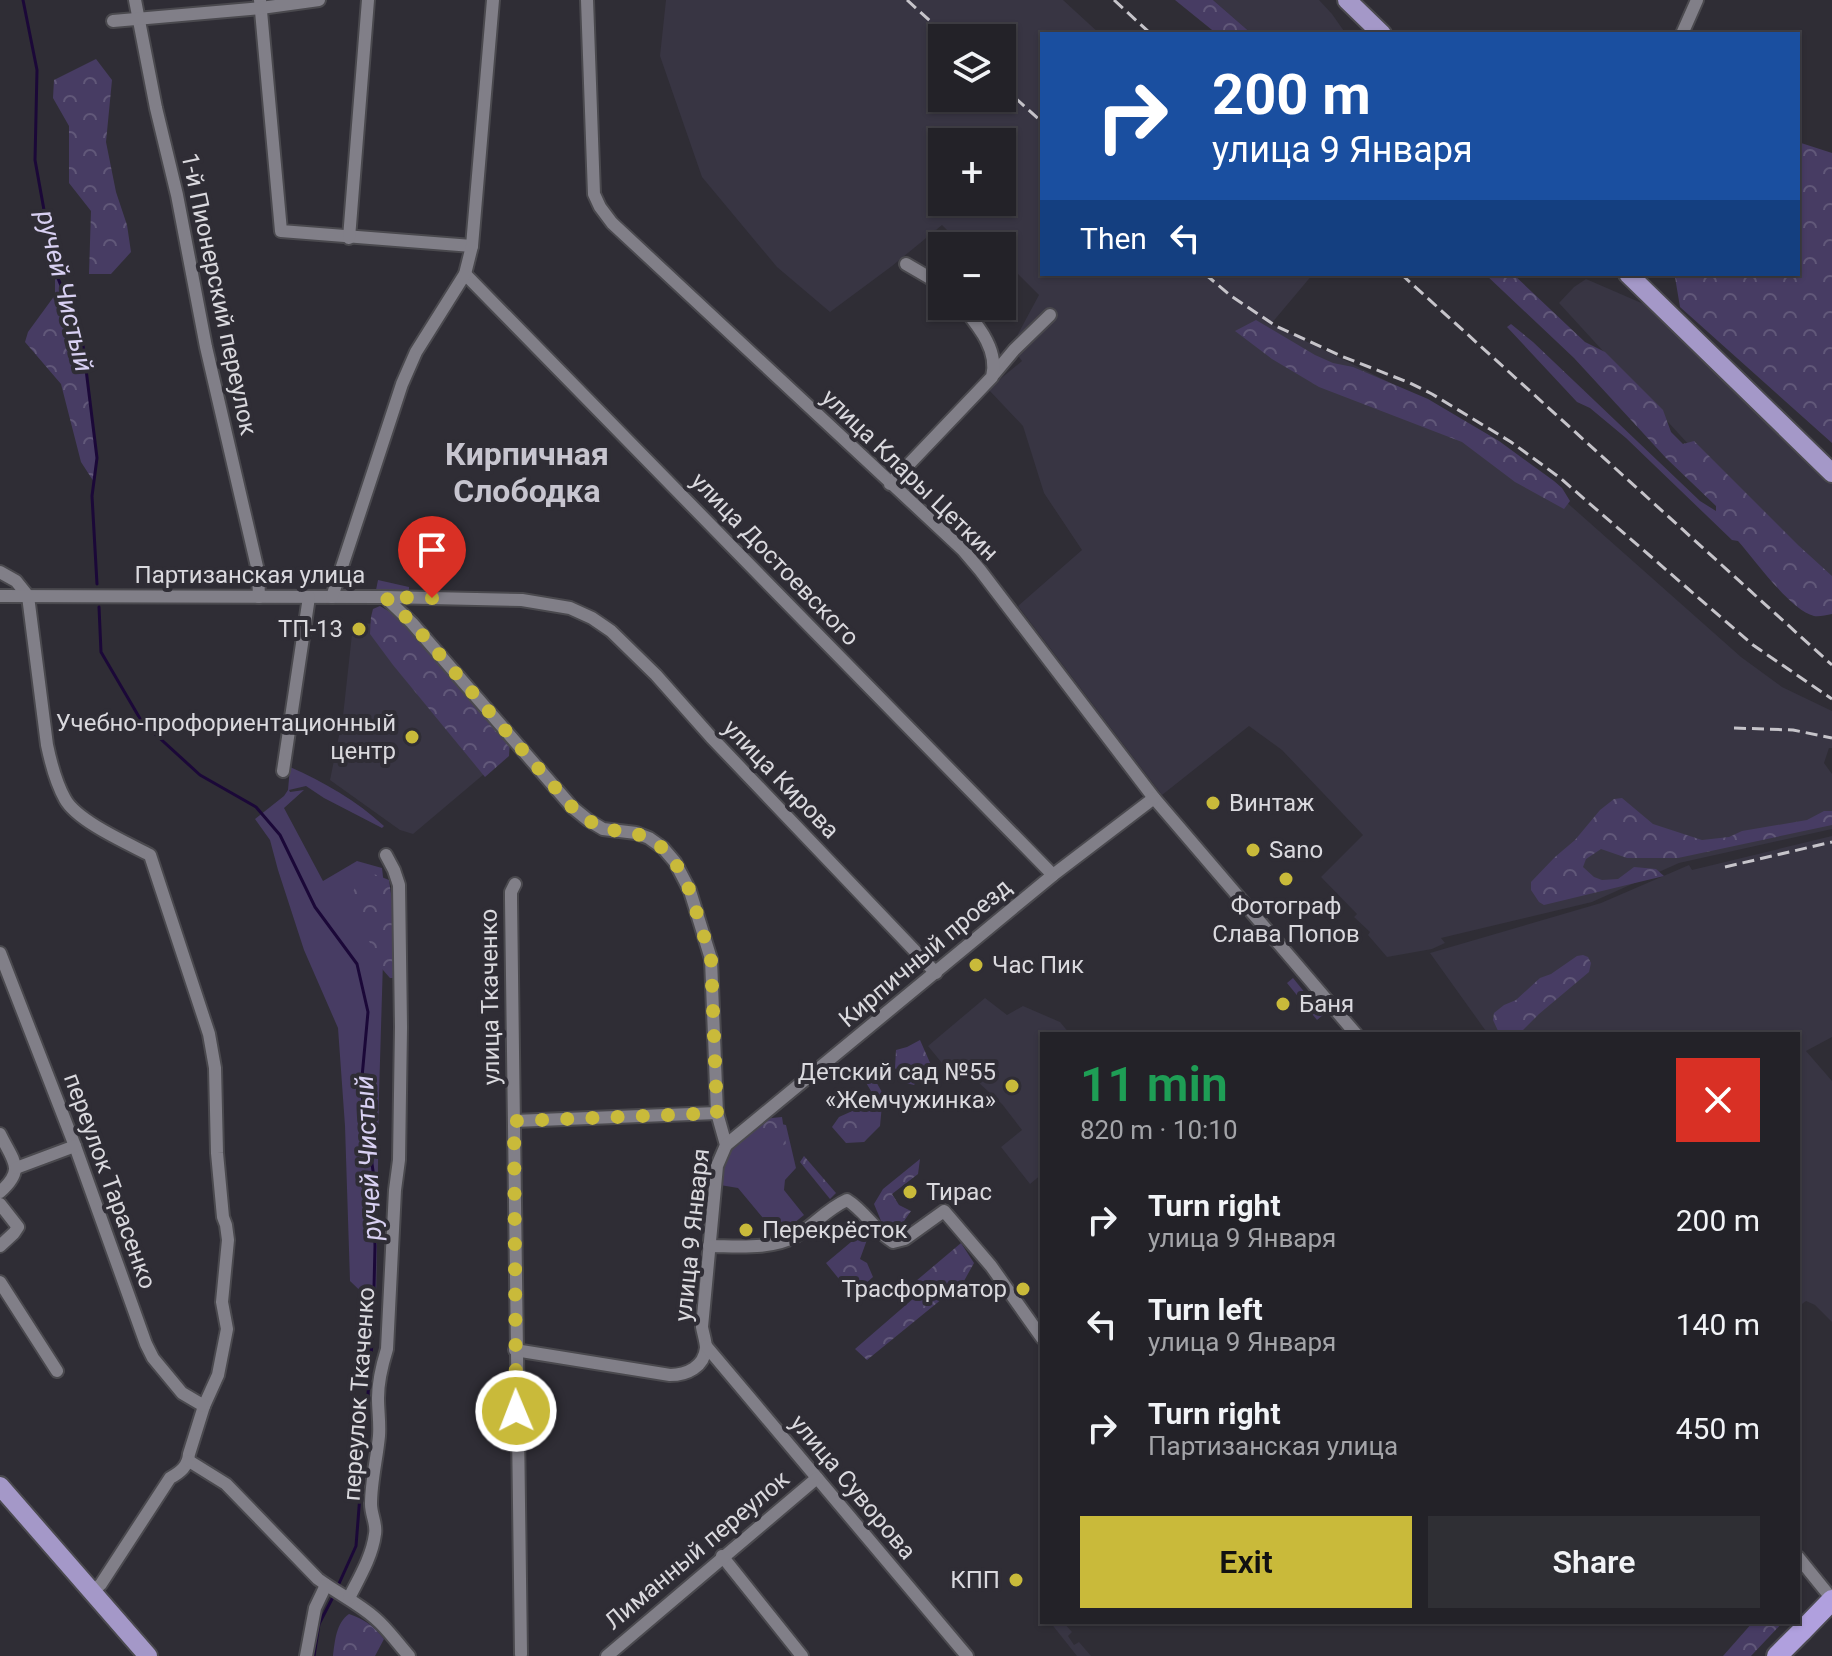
<!DOCTYPE html>
<html lang="en">
<head>
<meta charset="utf-8">
<style>
  body { margin:0; font-family:Roboto,sans-serif; background:#2f2f34; color:#f1f3f6; height:100vh; display:flex; flex-direction:column; font-size:30px; white-space:nowrap }
  * { box-sizing:border-box; margin:0 }
  p { font-size:26px; color:#a3a4a8 }
  .icon { flex:none; width:44px; height:44px; fill:none; stroke:currentColor; stroke-width:2; stroke-linecap:round; stroke-linejoin:round }
  .map { position:relative; flex:1; overflow:hidden }
  .sheet { position:absolute; left:1040px; top:1032px; width:760px; height:592px; display:flex; flex-direction:column; background:#232228; border-radius:0px; box-shadow:0 2px 6px #0004,0 0 0 2px #403f45 }
  .sheet>* { flex:none }
  .banner { position:absolute; left:1040px; top:32px; width:760px; height:244px; border-radius:0px; box-shadow:0 2px 6px #0004,0 0 0 2px #403f45; background:#1a4fa0; color:#fff; overflow:hidden }
  .controls { position:absolute; left:928px; top:24px; display:grid; gap:16px }
  .controls a { display:grid; place-items:center; width:88px; height:88px; border-radius:0px; background:#232228; box-shadow:0 2px 6px #0004,0 0 0 2px #403f45; font-size:40px }
  .pin { position:absolute; display:grid; place-items:center; width:68px; height:68px; color:#fff; margin:-82px -34px; border-radius:50% 50% 50% 0; rotate:-45deg; box-shadow:0 0 8px #0007 }
  .pin .icon { rotate:45deg }
  .me { position:absolute; width:88px; margin:-44px; rotate:359deg; stroke-linejoin:round; filter:drop-shadow(0 0 6px #0008) }
  .turn { display:flex; align-items:center; gap:28px; height:168px; padding:0 40px; font-size:36px }
  .turn .icon { width:104px; height:104px; stroke-width:2.5 }
  .turn b { display:block; font-size:56px; line-height:68px }
  .then { display:flex; align-items:center; height:76px; padding:0 40px; background:#0003; gap:16px; font-size:30px }
  .round { display:grid; place-items:center; flex:none; width:84px; height:84px; border-radius:0px; background:#2f2f34 }
  .overview { display:flex; align-items:center; justify-content:space-between; height:136px; padding:0 40px }
  h1 { font-size:48px; font-weight:600; line-height:60px; color:#1e9e55 }
  .primary-button { display:flex; gap:16px; margin-top:auto; padding:16px 40px }
  .primary-button a { flex:1; height:92px; border-radius:0px; background:#c9ba3a; color:#111; font-size:32px; font-weight:600; line-height:92px; text-align:center }
  .primary-button a+a { background:#2f2f34; color:#f1f3f6 }
  ul { padding:0; list-style:none }
  li { display:flex; align-items:center; gap:24px; height:104px; padding:0 40px }
  li div { flex:1 }
  li b { display:block; font-size:30px }
  li em { font-style:normal }
  .map>svg:first-child { display:block }
  .built { fill:#383543; fill-rule:evenodd }
  .green { fill:#473c63 }
  .forest { fill:url(#forest-crowns) }
  .lines { fill:none; stroke-linecap:round; stroke-linejoin:round }
  .stream { stroke:#1b0838; stroke-width:3 }
  .minor-casing { stroke:#4a494e; stroke-width:16 }
  .primary-casing { stroke:#4a494e; stroke-width:22 }
  .trunk-casing { stroke:#4a494e; stroke-width:24 }
  .minor { stroke:#817f88; stroke-width:12 }
  .primary { stroke:#a498c8; stroke-width:18 }
  .trunk { stroke:#b0a0de; stroke-width:20 }
  .rail { stroke:#c6c4ca; stroke-width:3; stroke-dasharray:12 6; stroke-linecap:butt }
  .route { stroke:#c9ba3a; stroke-width:14; stroke-dasharray:0 25.2 }
  .poi-dot { fill:#c9ba3a; stroke:#2f2d35; stroke-width:3 }
  .labels { text-anchor:middle; stroke-width:8; stroke-linejoin:round; paint-order:stroke }
  .street-label { font-size:24px; fill:#dad9de; stroke:#2f2d35 }
  .poi-label { font-size:24px; fill:#dad9de; stroke:#2f2d35; text-anchor:start }
  .water-label { font-size:26px; font-style:italic; fill:#d8d0f2; stroke:#2f2d35 }
  .district-label { font-size:32px; font-weight:bold; fill:#c7c5cf; stroke:#2f2d35 }
</style>
</head>
<body>
<div class="map">
<svg width="1832" height="1656" viewBox="0 0 1832 1656">
  <defs>
    <pattern id="forest-crowns" width="20" height="18" patternUnits="userSpaceOnUse" patternTransform="scale(2)"><rect width="20" height="18" fill="#473c63"/><path d="M2 6a3 3 0 1 1 6 0M12 15a3 3 0 1 1 6 0" fill="none" stroke="#615879"/></pattern>
  </defs>
  <rect width="100%" height="100%" fill="#2f2d35"/>
  <g class="built">
    <path d="M 666,0 L 1063,0 L 1100,34 L 1042,34 L 1042,274 L 1313,274 L 1271,324 L 1405,390 L 1564,500 L 1741,657 L 1782,687 L 1832,711 L 1832,748 L 1829,748 L 1824,763 L 1832,774 L 1832,829 L 1679,863 L 1592,902 L 1441,938 L 1445,943 L 1432,949 L 1387,957 L 1368,935 L 1370,932 L 1354,917 L 1357,914 L 1321,877 L 1363,835 L 1282,750 L 1249,726 L 1162,795 L 1018,606 L 1082,550 L 1044,493 L 1023,426 L 988,389 L 1022,361 L 1011,347 L 1039,295 L 1002,258 L 1002,246 L 990,246 L 979,236 L 969,246 L 963,246 L 942,225 L 892,266 L 830,312 L 777,267 L 702,177 L 660,56 ZM 942,38 L 1002,38 L 1002,98 L 942,98 ZM 942,142 L 1002,142 L 1002,202 L 942,202 Z"/>
    <polygon points="1213,0 1319,0 1332,14 1346,34 1252,34"/>
    <polygon points="1586,279 1653,308 1832,484 1832,601 1559,303 1574,287"/>
    <polygon points="385,622 503,758 413,834 400,830 330,780 343,716 353,625"/>
    <polygon points="1832,836 1832,1037 1806,1051 1832,1081 1832,1322 1815,1305 1806,1301 1798,1307 1798,1034 1488,1034 1430,953 1601,903 1689,865 1692,870"/>
    <polygon points="985,998 1007,1015 1023,1006 1060,1022 1070,1034 1042,1034 1042,1174 1030,1184 1001,1147 1022,1130 1002,1104 955,1061 946,1068 928,1046"/>
    <polygon points="1042,1618 1042,1622 1063,1622 1072,1632 1068,1636 1074,1645 1079,1642 1091,1656 1077,1656 1050,1622 1044,1626 1039,1620"/>
  </g>
  <g class="green">
    <polygon points="378,580 409,587 409,593 386,593 376,590"/>
    <path d="M 290,767 C 324,782 357,801 384,826 L 382,828 L 324,798 L 306,786 L 289,790 L 290,792 L 304,790 L 284,808 L 323,881 L 357,861 L 382,868 L 385,894 L 379,1095 L 376,1306 L 350,1281 L 345,1126 L 338,1028 L 304,950 L 278,870 L 270,840 L 255,819 L 284,796 L 288,790 Z"/>
    <polygon points="1293,978 1323,1015 1317,1020 1287,983"/>
    <polygon points="763,1120 786,1125 796,1168 785,1180 784,1190 804,1215 778,1236 738,1188 720,1185 723,1166 730,1147"/>
  </g>
  <g class="forest">
    <polygon points="1175,0 1213,0 1252,34 1217,34"/>
    <polygon points="96,59 112,80 106,142 116,192 127,225 131,252 111,274 89,274 91,211 69,183 69,126 53,98 54,80"/>
    <polygon points="1798,142 1832,153 1832,443 1680,307 1675,277 1678,274 1798,274"/>
    <polygon points="55,271 82,337 97,458 94,482 81,462 61,384 25,342 28,332 55,295"/>
    <path d="M 1485,274 L 1513,274 L 1585,342 L 1605,352 L 1663,410 L 1671,432 L 1683,444 L 1694,441 L 1798,545 L 1832,576 L 1832,614 C 1826,615 1819,617 1814,616 C 1790,610 1755,560 1738,541 L 1732,540 L 1626,438 L 1590,408 L 1577,402 L 1507,327 L 1511,324 L 1533,342 L 1700,501 L 1716,511 L 1716,506 L 1666,458 L 1574,358 Z"/>
    <polygon points="1256,320 1315,355 1333,363 1353,367 1428,399 1499,441 1554,481 1562,488 1570,501 1564,509 1515,482 1462,442 1319,387 1272,359 1235,331"/>
    <polygon points="380,606 397,616 412,628 510,741 509,756 485,777 393,665 370,634 371,617 373,609"/>
    <polygon points="1622,798 1653,824 1702,840 1729,837 1742,831 1807,820 1824,811 1832,811 1832,825 1678,858 1627,858 1601,849 1586,859 1583,867 1594,877 1602,880 1618,879 1634,867 1656,869 1664,876 1544,905 1539,902 1531,890 1531,882 1555,857 1575,840 1600,810 1614,799"/>
    <polygon points="374,874 389,880 395,921 397,978 390,978 376,962 370,943 348,903 357,883"/>
    <polygon points="1583,955 1588,957 1591,963 1589,972 1539,1014 1519,1034 1499,1033 1493,1020 1494,1013 1504,1005 1516,1000 1540,978 1551,974 1577,956"/>
    <polygon points="920,1040 931,1065 914,1085 906,1083 895,1068 896,1050 907,1047"/>
    <polygon points="866,1064 883,1094 880,1126 864,1142 846,1143 832,1127 839,1117 859,1108 871,1091 856,1066"/>
    <polygon points="782,1117 786,1144 779,1147 770,1132 757,1131 761,1119"/>
    <polygon points="804,1156 836,1193 830,1199 800,1162"/>
    <polygon points="920,1159 918,1174 892,1194 899,1205 911,1211 902,1224 884,1228 874,1204 883,1189"/>
    <polygon points="863,1232 868,1237 860,1259 867,1263 873,1277 852,1295 826,1263"/>
    <polygon points="961,1243 974,1263 964,1281 867,1360 855,1349 922,1291 916,1281"/>
    <path d="M 349,1614 C 364,1619 374,1626 384,1639 L 375,1656 L 333,1656 C 335,1641 336,1623 349,1614 Z"/>
    <polygon points="1753,1622 1783,1622 1751,1656 1723,1656"/>
  </g>
  <g class="lines">
    <g class="stream">
      <polyline points="23,0 37,70 35,160 55,271 82,337 97,458 92,496 97,584"/>
      <polyline points="99,607 101,652 142,722 200,775 256,807 280,835 315,907 357,964 368,1012 361,1088 373,1171 375,1246 373,1330 356,1546 337,1588"/>
      <polyline points="314,1656 319,1624 334,1595"/>
    </g>
    <defs>
      <g id="minor">
        <polyline points="135,0 156,108 177,195 206,347 258,571 259,597"/>
        <polyline points="260,0 281,231 472,246"/>
        <polyline points="587,0 594,194 600,207 612,223 963,550 980,570 1154,798 1356,1034"/>
        <polyline points="113,21 261,8 319,0"/>
        <polyline points="1682,34 1697,0"/>
        <polyline points="349,238 368,0"/>
        <polyline points="906,264 942,285"/>
        <polyline points="465,274 1053,875"/>
        <polyline points="994,374 1014,350 1050,315"/>
        <path d="M 890,484 L 992,377 C 999,350 978,326 962,306"/>
        <path d="M 0,572 L 16,581 L 28,596 L 47,745 C 51,764 56,783 65,799 C 77,821 127,843 150,855 L 209,1034 L 215,1068 L 217,1153 L 223,1217 L 226,1225 L 228,1240 L 222,1302 L 227,1329 L 218,1375 L 204,1406 L 189,1454 C 188,1466 181,1472 170,1478 L 101,1584 L 92,1592"/>
        <polyline points="0,596 385,597 522,600 570,608 592,618 611,631 656,675 711,737 936,973"/>
        <polyline points="332,597 402,384 416,352 465,274 472,246 493,0"/>
        <path d="M 385,597 L 412,623 L 572,807 L 588,820 L 603,829 L 636,833 L 649,838 L 663,848 L 675,862 L 690,891 L 711,959 L 717,1113 L 726,1145 L 717,1166 L 702,1327 C 703,1333 706,1342 706,1348 C 704,1367 687,1375 670,1375 L 515,1350"/>
        <polyline points="283,771 309,597"/>
        <polyline points="515,884 511,892 511,900 521,1654"/>
        <polyline points="0,953 75,1146 146,1344 153,1358 182,1393 204,1406"/>
        <polyline points="514,1121 717,1113"/>
        <path d="M 0,1134 C 13,1161 26,1169 0,1192"/>
        <polyline points="726,1145 1053,875 1154,798"/>
        <polyline points="16,1168 75,1146"/>
        <polyline points="0,1204 18,1227 14,1233 0,1246"/>
        <path d="M 709,1246 C 736,1246 771,1250 796,1236 C 814,1225 827,1209 847,1200 C 865,1211 875,1231 893,1242 L 905,1239 L 944,1211 L 991,1266 L 1042,1338"/>
        <polyline points="0,1282 57,1371"/>
        <polyline points="706,1346 967,1656"/>
        <path d="M 189,1461 L 226,1484 L 318,1579 C 337,1593 358,1603 375,1618 C 388,1629 398,1644 409,1656"/>
        <polyline points="722,1556 802,1656"/>
        <polyline points="1798,1557 1832,1599"/>
        <path d="M 349,1598 C 359,1578 372,1557 375,1534 C 377,1524 371,1515 371,1504 C 371,1481 377,1458 379,1436 C 380,1423 378,1411 378,1398 C 378,1382 382,1365 387,1349 L 395,1190 L 399,1160 L 401,1027 L 399,885 L 394,870 L 386,855"/>
        <polyline points="306,1656 315,1608 326,1585"/>
        <polyline points="607,1656 817,1478"/>
      </g>
      <g id="primary">
        <polyline points="1347,0 1382,34"/>
        <polyline points="1628,274 1832,473"/>
        <polyline points="0,1486 148,1656"/>
      </g>
      <g id="trunk">
        <polyline points="1802,1631 1832,1600"/>
        <polyline points="1777,1656 1801,1632"/>
      </g>
    </defs>
    <use href="#minor" class="minor-casing"/>
    <use href="#primary" class="primary-casing"/>
    <use href="#trunk" class="trunk-casing"/>
    <use href="#minor" class="minor"/>
    <use href="#primary" class="primary"/>
    <use href="#trunk" class="trunk"/>
    <g class="rail">
      <polyline points="907,0 949,38"/>
      <polyline points="1114,0 1151,34"/>
      <polyline points="1002,86 1042,122"/>
      <polyline points="1205,274 1231,296 1276,326 1341,356 1410,383 1432,394 1511,442 1559,477 1753,645 1832,699"/>
      <polyline points="1401,274 1832,665"/>
      <polyline points="1734,728 1793,730 1832,738"/>
      <polyline points="1725,867 1832,842"/>
    </g>
  </g>
  <g class="lines">
    <polyline class="route" points="432,598 385,597 412,623 572,807 588,820 603,829 636,833 663,848 675,862 690,891 711,959 717,1113 514,1121 516,1411"/>
  </g>
  <g class="poi-dot">
    <circle cx="359" cy="629" r="8"/>
    <circle cx="412" cy="737" r="8"/>
    <circle cx="1213" cy="803" r="8"/>
    <circle cx="1253" cy="850" r="8"/>
    <circle cx="1286" cy="879" r="8"/>
    <circle cx="976" cy="965" r="8"/>
    <circle cx="1283" cy="1004" r="8"/>
    <circle cx="1012" cy="1086" r="8"/>
    <circle cx="910" cy="1192" r="8"/>
    <circle cx="746" cy="1230" r="8"/>
    <circle cx="1023" cy="1289" r="8"/>
    <circle cx="1016" cy="1580" r="8"/>
  </g>
  <g class="labels">
    <g class="street-label">
      <text transform="translate(219 294) rotate(78)" y="8">1-й Пионерский переулок</text>
      <text transform="translate(910 475) rotate(44)" y="8">улица Клары Цеткин</text>
      <text transform="translate(775 559) rotate(46)" y="8">улица Достоевского</text>
      <text x="250" y="583">Партизанская улица</text>
      <text transform="translate(781 779) rotate(46)" y="8">улица Кирова</text>
      <text transform="translate(925 953) rotate(-40)" y="8">Кирпичный проезд</text>
      <text transform="translate(490 997) rotate(-91)" y="8">улица Ткаченко</text>
      <text transform="translate(110 1181) rotate(70)" y="8">переулок Тарасенко</text>
      <text transform="translate(692 1235) rotate(-84)" y="8">улица 9 Января</text>
      <text transform="translate(359 1394) rotate(-86)" y="8">переулок Ткаченко</text>
      <text transform="translate(853 1487) rotate(50)" y="8">улица Суворова</text>
      <text transform="translate(697 1550) rotate(-40)" y="8">Лиманный переулок</text>
    </g>
    <g class="poi-label">
      <text x="343" y="637" text-anchor="end">ТП-13</text>
      <text x="396" y="731" text-anchor="end">Учебно-профориентационный<tspan x="396" dy="28">центр</tspan></text>
      <text x="1229" y="811">Винтаж</text>
      <text x="1269" y="858">Sano</text>
      <text x="1286" y="914" text-anchor="middle">Фотограф<tspan x="1286" dy="28">Слава Попов</tspan></text>
      <text x="992" y="973">Час Пик</text>
      <text x="1299" y="1012">Баня</text>
      <text x="996" y="1080" text-anchor="end">Детский сад №55<tspan x="996" dy="28">«Жемчужинка»</tspan></text>
      <text x="926" y="1200">Тирас</text>
      <text x="762" y="1238">Перекрёсток</text>
      <text x="1007" y="1297" text-anchor="end">Трасформатор</text>
      <text x="1000" y="1588" text-anchor="end">КПП</text>
    </g>
    <g class="water-label">
      <text transform="translate(65 291) rotate(76)" y="9">ручей Чистый</text>
      <text transform="translate(368 1158) rotate(-93)" y="9">ручей Чистый</text>
    </g>
    <g class="district-label">
      <text x="527" y="465">Кирпичная<tspan x="527" dy="37">Слободка</tspan></text>
    </g>
  </g>
</svg>
<div class="controls">
<a><svg class="icon" aria-label="layers" viewBox="0 0 24 24"><path d="M12 4l9 5-9 5-9-5zM3 14l9 5 9-5"/></svg></a>
<a>+</a>
<a>−</a>
</div>
<div class="pin" style="left:432px;top:598px;background:#d93025"><svg class="icon" aria-label="arrive" viewBox="0 0 24 24"><path d="M6 21V4h12l-3 4 3 4H6"/></svg></div>
<svg class="me" style="left:516px;top:1411px" viewBox="-20 -20 40 40"><circle r="17" fill="#c9ba3a" stroke="#fff" stroke-width="3"/><path d="M0-11L8 9 0 5-8 9z" fill="#fff"/></svg>
<div class="banner">
<div class="turn"><svg class="icon" aria-label="right" viewBox="0 0 24 24"><path d="M7 20v-9h11M14 6l5 5-5 5"/></svg><div><b>200 m</b>улица 9 Января</div></div>
<div class="then">Then<svg class="icon" aria-label="left" viewBox="0 0 24 24"><path d="M17 20v-9H6M10 6l-5 5 5 5"/></svg></div>
</div>
<section class="sheet">
<div class="overview"><div><h1>11 min</h1><p>820 m · 10:10</p></div><a class="round" style="background:#d93025;color:#fff"><svg class="icon" aria-label="close" viewBox="0 0 24 24"><path d="M6 6l12 12M18 6L6 18"/></svg></a></div>
<ul>
<li><svg class="icon" aria-label="right" viewBox="0 0 24 24"><path d="M7 20v-9h11M14 6l5 5-5 5"/></svg><div><b>Turn right</b><p>улица 9 Января</p></div><em>200 m</em></li>
<li><svg class="icon" aria-label="left" viewBox="0 0 24 24"><path d="M17 20v-9H6M10 6l-5 5 5 5"/></svg><div><b>Turn left</b><p>улица 9 Января</p></div><em>140 m</em></li>
<li><svg class="icon" aria-label="right" viewBox="0 0 24 24"><path d="M7 20v-9h11M14 6l5 5-5 5"/></svg><div><b>Turn right</b><p>Партизанская улица</p></div><em>450 m</em></li>
</ul>
<div class="primary-button"><a>Exit</a><a>Share</a></div>
</section>
</div>
</body>
</html>
